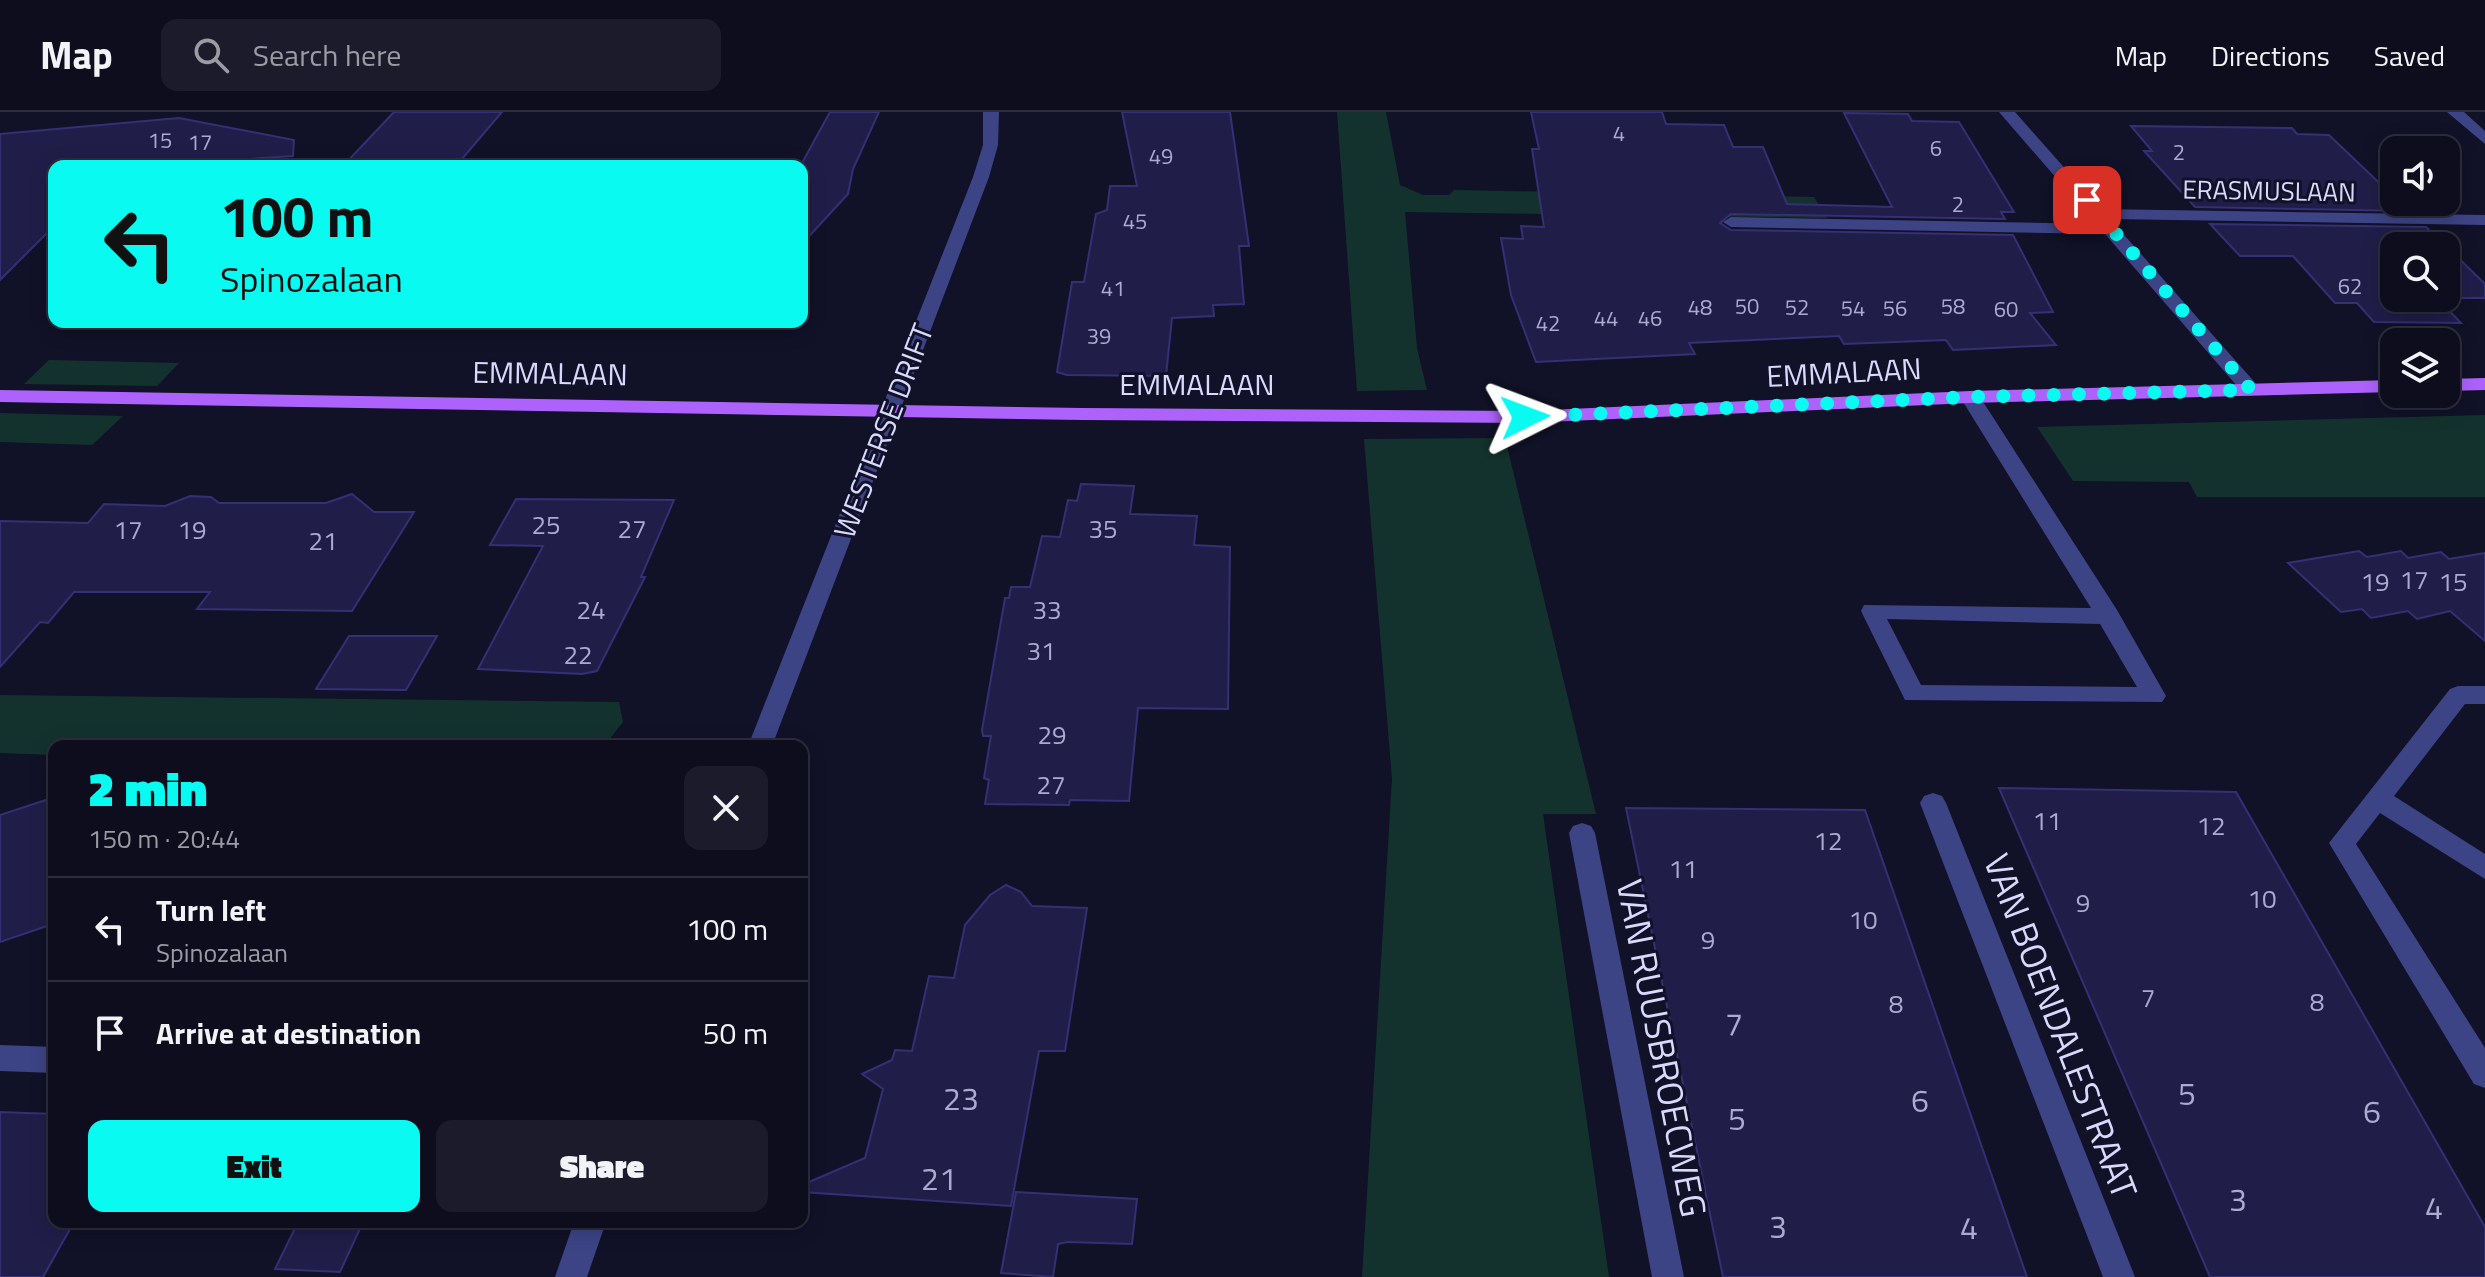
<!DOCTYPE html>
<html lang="en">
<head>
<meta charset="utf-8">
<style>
  body { margin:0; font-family:"Titillium Web",sans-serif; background:#1b1b2b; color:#f1f3f6; height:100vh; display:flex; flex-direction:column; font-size:30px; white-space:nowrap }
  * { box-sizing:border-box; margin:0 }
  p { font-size:26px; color:#9a9ca4 }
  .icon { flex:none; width:44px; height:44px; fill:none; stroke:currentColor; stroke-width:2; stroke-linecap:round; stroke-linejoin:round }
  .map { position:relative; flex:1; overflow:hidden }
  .drawer { position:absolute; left:48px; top:628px; width:760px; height:488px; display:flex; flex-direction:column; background:#0d0d1e; border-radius:16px; box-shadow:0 4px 20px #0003,0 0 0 2px #2d2d3c }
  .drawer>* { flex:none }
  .guide { position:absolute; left:48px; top:48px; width:760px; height:168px; border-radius:16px; box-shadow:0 4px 20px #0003,0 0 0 2px #2d2d3c; background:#09faf1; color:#111; overflow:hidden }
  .controls { position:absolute; left:2380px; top:24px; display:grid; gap:16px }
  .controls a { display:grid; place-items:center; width:80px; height:80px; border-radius:16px; background:#0d0d1e; box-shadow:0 4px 20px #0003,0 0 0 2px #2d2d3c; font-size:40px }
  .pin { position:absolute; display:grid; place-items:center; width:68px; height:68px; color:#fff; margin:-34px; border-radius:16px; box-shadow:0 4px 12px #0006 }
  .me { position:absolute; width:88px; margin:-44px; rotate:87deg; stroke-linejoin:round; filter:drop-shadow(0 0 6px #0008) }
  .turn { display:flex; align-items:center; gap:28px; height:168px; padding:0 40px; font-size:36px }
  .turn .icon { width:104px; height:104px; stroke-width:2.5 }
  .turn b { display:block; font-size:56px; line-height:68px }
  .round { display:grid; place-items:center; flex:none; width:84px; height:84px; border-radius:16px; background:#1b1b2b }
  .headline { display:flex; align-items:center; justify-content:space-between; height:136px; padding:0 40px }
  h1 { font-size:48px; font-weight:800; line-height:60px; color:#09faf1 }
  .primary-button { display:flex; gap:16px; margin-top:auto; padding:16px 40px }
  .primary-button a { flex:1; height:92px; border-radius:16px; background:#09faf1; color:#111; font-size:32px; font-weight:800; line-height:92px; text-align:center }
  .primary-button a+a { background:#1b1b2b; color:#f1f3f6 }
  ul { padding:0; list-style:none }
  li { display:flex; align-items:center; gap:24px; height:104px; padding:0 40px; border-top:2px solid #2d2d3c }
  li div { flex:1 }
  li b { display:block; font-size:30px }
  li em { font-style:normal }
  header { display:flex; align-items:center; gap:48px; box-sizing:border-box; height:112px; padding:0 40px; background:#0d0d1e; border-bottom:2px solid #2d2d3c }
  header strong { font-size:38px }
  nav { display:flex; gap:44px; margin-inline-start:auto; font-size:28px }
  .search { width:560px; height:72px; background:#1b1b2b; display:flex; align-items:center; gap:20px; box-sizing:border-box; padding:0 28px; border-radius:16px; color:#9a9ca4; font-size:30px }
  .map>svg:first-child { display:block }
  .green { fill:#14322d }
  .building { fill:#201d49; stroke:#343074; stroke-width:2 }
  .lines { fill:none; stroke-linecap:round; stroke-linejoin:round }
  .minor { fill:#3d4486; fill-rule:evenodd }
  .major { fill:#ad62fc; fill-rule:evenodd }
  .route { stroke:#09faf1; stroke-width:14; stroke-dasharray:0 25.2 }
  .labels { text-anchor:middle; stroke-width:6; stroke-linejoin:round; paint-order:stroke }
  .far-number-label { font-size:22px; fill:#abaad1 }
  .far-street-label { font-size:26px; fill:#d9d9fe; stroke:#111128 }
  .number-label { font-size:26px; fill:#abaad1 }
  .street-label { font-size:30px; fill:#d9d9fe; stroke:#111128 }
  .near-number-label { font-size:32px; fill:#abaad1 }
  .near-street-label { font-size:36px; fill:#d9d9fe; stroke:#111128 }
</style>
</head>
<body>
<header>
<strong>Map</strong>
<div class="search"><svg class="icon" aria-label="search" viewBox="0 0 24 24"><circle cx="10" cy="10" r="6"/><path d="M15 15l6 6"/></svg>Search here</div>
<nav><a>Map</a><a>Directions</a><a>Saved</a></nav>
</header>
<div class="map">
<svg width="2485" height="1165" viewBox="0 0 2485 1165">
  <rect width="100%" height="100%" fill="#111128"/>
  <g class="green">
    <polygon points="1337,0 1386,0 1400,73 1423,83 1449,83 1454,78 1814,85 1827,106 1405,100 1417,236 1427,278 1357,279"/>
    <polygon points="49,248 179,251 157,274 24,272"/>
    <polygon points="0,301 123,304 92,333 0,330"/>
    <polygon points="2485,303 2485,385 2197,385 2189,370 2073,369 2037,315"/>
    <polygon points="1505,326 1596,702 1543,702 1609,1165 1362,1165 1392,667 1364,327"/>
    <polygon points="0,583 619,590 623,610 604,634 54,634 54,643 0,641"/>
  </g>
  <g class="building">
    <polygon points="394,0 502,0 456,54 343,54"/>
    <polygon points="830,0 879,0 853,57 848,82 802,132 802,51"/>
    <polygon points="1122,0 1230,0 1249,134 1239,134 1244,192 1213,193 1214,204 1172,206 1166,264 1067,263 1057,260 1072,170 1084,170 1096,102 1107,98 1110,74 1137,74"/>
    <polygon points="1531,0 1662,0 1666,12 1724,13 1733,35 1763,35 1787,92 1892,95 1844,1 1908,2 1912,9 1959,10 2014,100 2001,100 2005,107 1731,102 1720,111 1731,118 2013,123 2053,200 2030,201 2056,233 1953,238 1946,228 1844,232 1839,224 1689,231 1695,242 1536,250 1511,183 1501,126 1523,127 1521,114 1544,115 1532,37 1539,37"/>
    <polygon points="179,6 294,28 293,44 188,51 185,54 54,54 54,114 0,168 0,22"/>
    <polygon points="2131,14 2292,16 2297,22 2329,23 2394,85 2394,90 2400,90 2409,99 2195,95 2144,39 2152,39"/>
    <polygon points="2210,112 2426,115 2446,134 2394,134 2394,186 2437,186 2461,211 2374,210 2357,191 2335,191 2293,144 2240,144"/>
    <polygon points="2446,134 2485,172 2485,186 2437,186 2446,186"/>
    <polygon points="1081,372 1134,374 1130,402 1197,404 1194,433 1230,435 1228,597 1138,596 1129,689 1070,688 1069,693 985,692 989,668 984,666 991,624 983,624 982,618 1005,486 1009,486 1011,475 1030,475 1042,424 1060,425 1068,388 1077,389"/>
    <polygon points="352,382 374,400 414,400 352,499 197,497 210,480 74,480 48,511 40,510 0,555 0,409 88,411 104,392 165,394 190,384 211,385 219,391 326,391"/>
    <polygon points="516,387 674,388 641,465 645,465 597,559 582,562 478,557 543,434 490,433"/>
    <polygon points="2359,439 2367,445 2401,439 2408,446 2441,440 2449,447 2485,441 2485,529 2450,499 2417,507 2408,499 2371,506 2362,497 2341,500 2288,451"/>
    <polygon points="349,524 437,524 406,578 316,577"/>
    <polygon points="1999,676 2236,680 2485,1115 2485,1165 2210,1165"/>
    <polygon points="52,686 50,723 54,722 54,791 50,792 50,813 0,830 0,703"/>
    <polygon points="1626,696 1865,698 2027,1165 1723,1165"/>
    <polygon points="1006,773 1021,780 1032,794 1087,796 1065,939 1039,939 1011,1094 802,1080 802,1073 865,1046 883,977 862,962 892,948 895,938 912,939 929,864 954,866 965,813 990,783"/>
    <polygon points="0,1000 54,1002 54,1110 74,1110 43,1165 0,1165"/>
    <polygon points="1016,1080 1137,1087 1132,1132 1067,1130 1058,1132 1053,1165 1001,1161"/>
    <polygon points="298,1110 363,1110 340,1160 275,1157"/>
  </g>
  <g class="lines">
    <g class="minor">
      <polygon points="983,0 999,0 998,33 989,65 772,634 748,634 973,65 983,33"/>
      <polygon points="1999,0 2015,0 2101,97 2485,103 2485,113 2110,107 2258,274 2261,278 2251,284 2244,282 2105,122 1731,115 1723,110 1731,105 2096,112"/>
      <polygon points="2447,0 2464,0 2485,19 2485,32"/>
      <path d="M 1970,279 L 1980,285 L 2117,498 L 2166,584 L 2162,590 L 1905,588 L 1861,499 L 1864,493 L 2091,496 L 1960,285 ZM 1887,507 L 2100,512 L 2137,575 L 1921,573 Z"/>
      <polygon points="2458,574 2485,574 2485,592 2465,592 2394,684 2485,742 2485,767 2380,701 2356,732 2485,936 2485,976 2474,972 2329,731 2450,577"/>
      <polygon points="1933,681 1942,684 1946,691 2135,1165 2103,1165 1920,691 1924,684"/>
      <polygon points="1582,711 1591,714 1595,721 1684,1165 1652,1165 1569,721 1573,714"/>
      <polygon points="0,933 54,935 54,961 0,959"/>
      <polygon points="574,1110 606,1110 587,1165 555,1165"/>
    </g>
    <g class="major">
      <polygon points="2485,266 2485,278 2446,279 2446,267"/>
      <polygon points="2394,268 2394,280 1970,291 1525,311 1082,308 0,290 0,278 1082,296 1525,299 1970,279"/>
    </g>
  </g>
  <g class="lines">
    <polyline class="route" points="1525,305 1970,285 2251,278 2087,88"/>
  </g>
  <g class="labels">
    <g class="far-number-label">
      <text x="1619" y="29">4</text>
      <text x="160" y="36">15</text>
      <text x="200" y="38">17</text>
      <text x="1936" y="44">6</text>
      <text x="2179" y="48">2</text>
      <text x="1161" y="52">49</text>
      <text x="1958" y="100">2</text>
      <text x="1135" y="117">45</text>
      <text x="2350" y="182">62</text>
      <text x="1113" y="184">41</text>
      <text x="1747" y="202">50</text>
      <text x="1953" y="202">58</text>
      <text x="1700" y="203">48</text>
      <text x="1797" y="203">52</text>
      <text x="1853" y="204">54</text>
      <text x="1895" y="204">56</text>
      <text x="2006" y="205">60</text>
      <text x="1606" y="214">44</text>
      <text x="1650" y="214">46</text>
      <text x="1548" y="219">42</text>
      <text x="1099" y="232">39</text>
    </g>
    <g class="far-street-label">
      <text transform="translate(2269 79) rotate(1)" y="9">ERASMUSLAAN</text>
    </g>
    <g class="number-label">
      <text x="546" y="422">25</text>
      <text x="632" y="426">27</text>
      <text x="1103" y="426">35</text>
      <text x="128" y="427">17</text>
      <text x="192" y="427">19</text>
      <text x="323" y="438">21</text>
      <text x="2414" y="477">17</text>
      <text x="2375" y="479">19</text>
      <text x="2453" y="479">15</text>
      <text x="591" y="507">24</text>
      <text x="1047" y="507">33</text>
      <text x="1041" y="548">31</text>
      <text x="578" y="552">22</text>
      <text x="1052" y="632">29</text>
      <text x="1051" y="682">27</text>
      <text x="2047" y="718">11</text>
      <text x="2211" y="723">12</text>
      <text x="1828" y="738">12</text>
      <text x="1683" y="766">11</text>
      <text x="2262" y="796">10</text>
      <text x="2083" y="800">9</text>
      <text x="1863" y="817">10</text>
      <text x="1708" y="837">9</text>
      <text x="2148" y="895">7</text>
      <text x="2317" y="899">8</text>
      <text x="1896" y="901">8</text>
    </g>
    <g class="street-label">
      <text transform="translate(1844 261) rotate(-3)" y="10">EMMALAAN</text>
      <text transform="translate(550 262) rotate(1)" y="10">EMMALAAN</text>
      <text x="1197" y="283">EMMALAAN</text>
      <text transform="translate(884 319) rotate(-69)" y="10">WESTERSE DRIFT</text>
    </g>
    <g class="near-number-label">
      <text x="1734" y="924">7</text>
      <text x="2187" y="993">5</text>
      <text x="961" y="998">23</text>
      <text x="1920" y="1000">6</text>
      <text x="2372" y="1011">6</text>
      <text x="1737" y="1018">5</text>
      <text x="939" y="1078">21</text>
      <text x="2238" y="1099">3</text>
      <text x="2434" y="1107">4</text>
      <text x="1778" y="1126">3</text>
      <text x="1969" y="1127">4</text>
    </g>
    <g class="near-street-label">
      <text transform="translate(2061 914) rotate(69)" y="13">VAN BOENDALESTRAAT</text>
      <text transform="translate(1662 936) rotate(79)" y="13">VAN RUUSBROECWEG</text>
    </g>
  </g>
</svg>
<div class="controls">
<a><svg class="icon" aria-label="sound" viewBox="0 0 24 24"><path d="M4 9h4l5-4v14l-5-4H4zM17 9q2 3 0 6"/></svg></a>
<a><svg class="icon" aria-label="search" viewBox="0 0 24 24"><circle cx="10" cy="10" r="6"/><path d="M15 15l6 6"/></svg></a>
<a><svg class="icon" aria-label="layers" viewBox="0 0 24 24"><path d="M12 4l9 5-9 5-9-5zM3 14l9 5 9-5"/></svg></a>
</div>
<div class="pin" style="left:2087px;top:88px;background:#d93025"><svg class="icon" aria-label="arrive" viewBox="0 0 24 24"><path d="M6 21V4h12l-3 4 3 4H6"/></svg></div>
<svg class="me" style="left:1525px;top:305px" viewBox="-20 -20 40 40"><path d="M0-17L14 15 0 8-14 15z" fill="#09faf1" stroke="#fff" stroke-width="4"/></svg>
<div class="guide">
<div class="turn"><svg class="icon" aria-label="left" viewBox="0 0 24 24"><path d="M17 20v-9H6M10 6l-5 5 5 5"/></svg><div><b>100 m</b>Spinozalaan</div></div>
</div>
<section class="drawer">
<div class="headline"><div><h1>2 min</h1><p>150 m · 20:44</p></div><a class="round"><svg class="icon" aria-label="close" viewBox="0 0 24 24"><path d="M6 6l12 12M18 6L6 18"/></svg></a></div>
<ul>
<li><svg class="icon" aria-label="left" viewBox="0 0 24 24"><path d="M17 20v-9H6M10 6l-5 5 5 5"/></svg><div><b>Turn left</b><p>Spinozalaan</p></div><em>100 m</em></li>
<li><svg class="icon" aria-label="arrive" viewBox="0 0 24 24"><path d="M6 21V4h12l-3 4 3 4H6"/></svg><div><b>Arrive at destination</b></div><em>50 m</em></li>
</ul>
<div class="primary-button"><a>Exit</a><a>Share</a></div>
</section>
</div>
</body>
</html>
